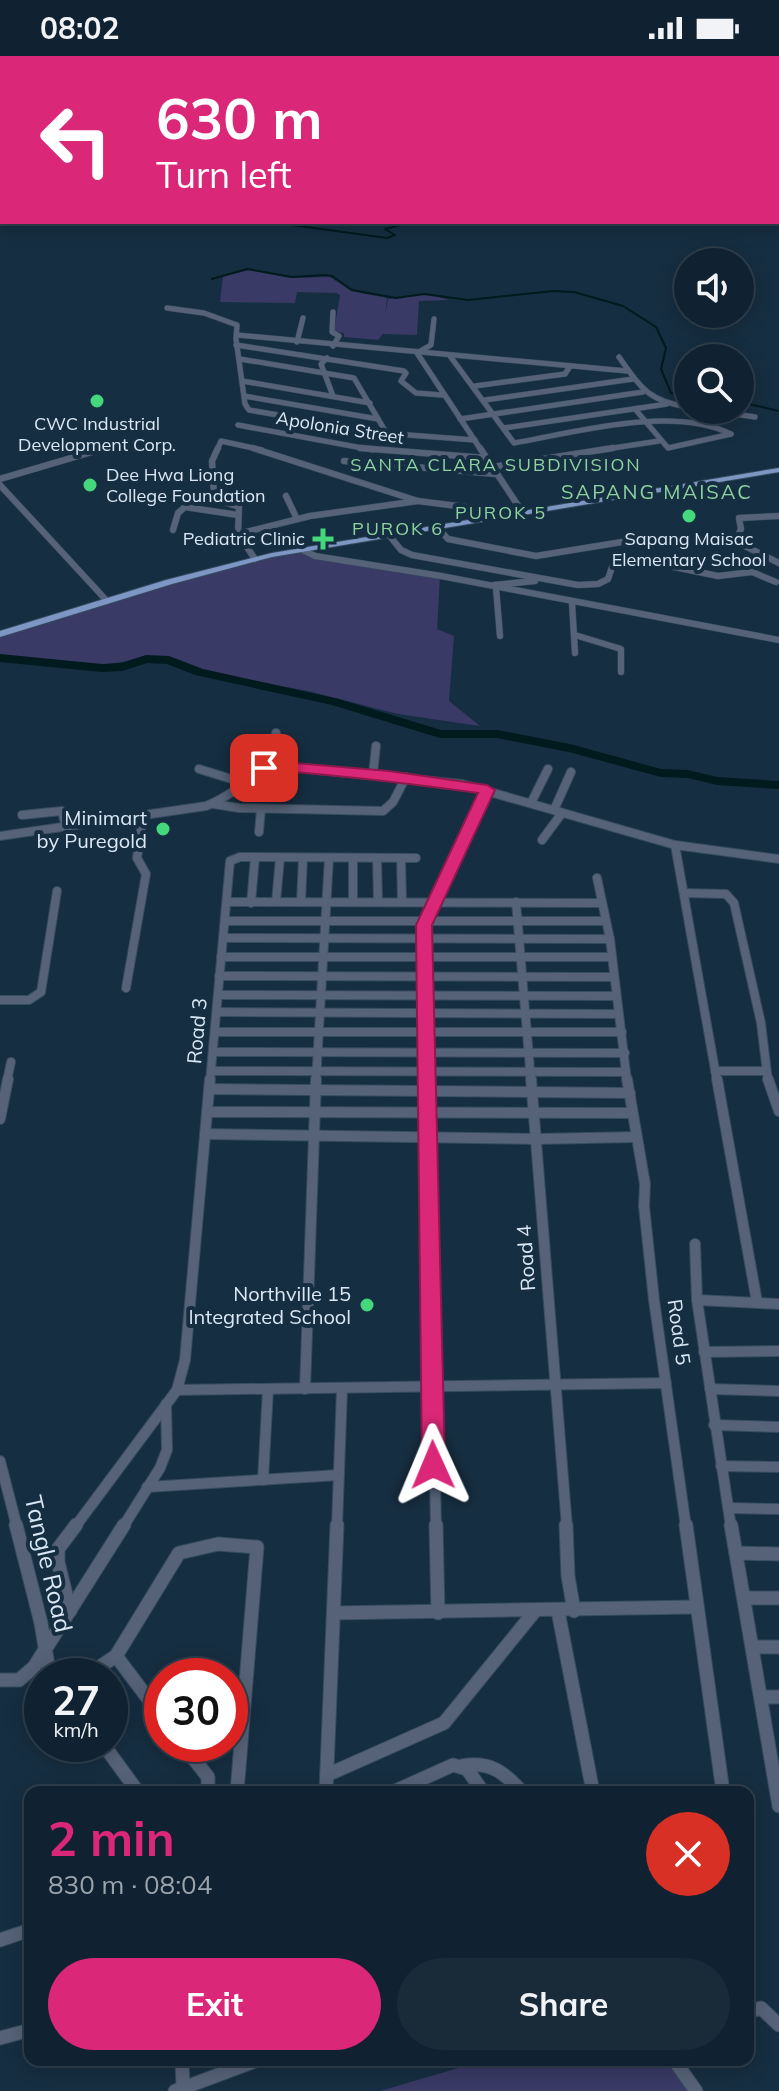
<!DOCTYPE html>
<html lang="en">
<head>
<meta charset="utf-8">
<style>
  body { margin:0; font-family:Mulish,sans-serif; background:#192a39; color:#f1f3f6; height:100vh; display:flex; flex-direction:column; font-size:30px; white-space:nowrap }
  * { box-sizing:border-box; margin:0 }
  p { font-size:26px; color:#9ca4ab }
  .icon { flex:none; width:44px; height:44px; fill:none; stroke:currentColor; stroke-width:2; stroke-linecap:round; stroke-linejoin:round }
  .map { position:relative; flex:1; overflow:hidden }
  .drawer { position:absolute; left:24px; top:1730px; width:730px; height:280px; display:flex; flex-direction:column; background:#102231; border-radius:16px; box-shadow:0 4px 20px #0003,0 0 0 2px #303f4d }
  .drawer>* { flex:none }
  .guide { position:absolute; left:0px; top:0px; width:780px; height:168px; box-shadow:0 4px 20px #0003,0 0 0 2px #303f4d; background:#db2777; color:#fff; overflow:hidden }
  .buttons { position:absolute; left:674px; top:192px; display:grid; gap:16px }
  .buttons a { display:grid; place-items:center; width:80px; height:80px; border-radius:50%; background:#102231; box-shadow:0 4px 20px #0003,0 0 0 2px #303f4d; font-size:40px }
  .speed { position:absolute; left:24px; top:1602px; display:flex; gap:16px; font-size:40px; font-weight:700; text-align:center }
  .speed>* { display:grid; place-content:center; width:104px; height:104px; border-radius:50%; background:#102231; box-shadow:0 4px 20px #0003,0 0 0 2px #303f4d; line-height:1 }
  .speed small { font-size:20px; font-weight:400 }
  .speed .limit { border:12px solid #d22; background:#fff; color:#111 }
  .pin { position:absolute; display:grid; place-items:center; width:68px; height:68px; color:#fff; margin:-34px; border-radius:16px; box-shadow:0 4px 12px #0006 }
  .me { position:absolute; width:88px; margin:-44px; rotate:359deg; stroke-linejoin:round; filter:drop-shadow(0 0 6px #0008) }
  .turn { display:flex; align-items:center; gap:28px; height:168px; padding:0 24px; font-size:36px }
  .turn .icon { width:104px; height:104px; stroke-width:2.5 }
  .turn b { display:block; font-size:56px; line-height:68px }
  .round { display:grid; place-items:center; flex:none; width:84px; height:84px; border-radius:42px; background:#192a39 }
  .overview { display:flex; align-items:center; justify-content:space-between; height:136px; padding:0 24px }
  h1 { font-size:48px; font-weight:700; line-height:60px; color:#db2777 }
  .button { display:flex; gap:16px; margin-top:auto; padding:16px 24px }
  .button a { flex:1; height:92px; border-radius:48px; background:#db2777; color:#fff; font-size:32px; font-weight:700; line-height:92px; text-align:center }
  .button a+a { background:#192a39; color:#f1f3f6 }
  .status { display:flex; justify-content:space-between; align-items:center; height:56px; padding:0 40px; background:#102231; direction:ltr }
  .status svg { height:22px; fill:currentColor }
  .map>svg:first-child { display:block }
  .green { fill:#393a65 }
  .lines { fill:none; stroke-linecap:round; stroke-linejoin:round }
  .stream { stroke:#001a1e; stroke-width:2 }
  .river { fill:#001a1e; fill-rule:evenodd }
  .minor-far5-casing { stroke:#354c5e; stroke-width:5 }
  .minor-far4-casing { stroke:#354c5e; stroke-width:6 }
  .minor-far3-casing { stroke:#354c5e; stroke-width:7 }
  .minor-far2-casing { stroke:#354c5e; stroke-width:10 }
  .minor-far1-casing { stroke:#354c5e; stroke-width:12 }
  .minor-casing { stroke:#354c5e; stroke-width:15 }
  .major-casing { stroke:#354c5e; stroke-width:2 }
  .minor-far5 { stroke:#566278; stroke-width:4 }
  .minor-far4 { stroke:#566278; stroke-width:5 }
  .minor-far3 { stroke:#566278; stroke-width:6 }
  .minor-far2 { stroke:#566278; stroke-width:8 }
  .minor-far1 { stroke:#566278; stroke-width:10 }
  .minor { stroke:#566278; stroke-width:13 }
  .major { fill:#7e96c4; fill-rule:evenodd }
  .route { fill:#db2777; stroke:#8e194d; stroke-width:2 }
  .poi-dot { fill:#44d77b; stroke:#162e41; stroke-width:3 }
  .labels { text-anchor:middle; stroke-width:8; stroke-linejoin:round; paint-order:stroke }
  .far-poi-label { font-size:18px; fill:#dae8f5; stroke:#162e41 }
  .far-street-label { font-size:18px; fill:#dae8f5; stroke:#162e41 }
  .far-neighbourhood-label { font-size:18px; letter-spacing:2px; fill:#8dd29f; stroke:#162e41 }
  .far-quarter-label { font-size:20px; letter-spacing:2px; fill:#8dd29f; stroke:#162e41 }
  .poi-label { font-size:20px; fill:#dae8f5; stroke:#162e41; text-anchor:end }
  .street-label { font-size:20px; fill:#dae8f5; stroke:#162e41 }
  .near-street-label { font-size:24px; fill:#dae8f5; stroke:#162e41 }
</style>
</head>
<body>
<div class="status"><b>08:02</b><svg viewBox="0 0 49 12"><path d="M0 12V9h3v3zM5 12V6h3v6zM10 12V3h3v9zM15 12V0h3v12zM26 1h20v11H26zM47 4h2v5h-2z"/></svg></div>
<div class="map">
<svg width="779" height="2035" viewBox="0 0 779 2035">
  <rect width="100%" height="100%" fill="#162e41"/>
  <g class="green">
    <polygon points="250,214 290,222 330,221 351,235 387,242 385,259 388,243 428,238 449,244 419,245 417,279 383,278 378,284 344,281 344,277 334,275 340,239 336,237 297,236 295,247 220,246 223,220"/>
    <path d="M 304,495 L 440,520 L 437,573 L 454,580 L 449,645 L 480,670 L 398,658 L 308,635 L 207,616 L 168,600 L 91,610 L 0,599 L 0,580 C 100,549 201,514 304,495 Z"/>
    <polygon points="486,2004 667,2004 689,2035 380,2035"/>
  </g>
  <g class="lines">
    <g class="stream">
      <polyline points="270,166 387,182 395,179 385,173 412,166"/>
      <polyline points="212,223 247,213 292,221 325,219 332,220 352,234 396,242 424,238 468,244 553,235 574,236 623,250 656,271 666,292 661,313 671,337 688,341"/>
      <polyline points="740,346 779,355"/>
    </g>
    <polygon class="river" points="0,598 102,608 121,607 146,599 169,600 203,613 339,643 441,674 497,674 570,688 661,713 688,714 717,721 779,725 779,733 717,729 688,722 661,721 569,696 497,682 440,682 332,649 195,619 167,608 147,607 122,615 102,616 0,606"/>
    <defs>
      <polyline id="minor-far5" points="210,0 222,2"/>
      <g id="minor-far4">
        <polyline points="167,252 204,257 237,269 236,283 245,348 249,354 382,377 475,384"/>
        <polyline points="333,256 332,276 339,280 333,290"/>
        <polyline points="434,263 431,289 417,297 481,394"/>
        <polyline points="237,279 627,315"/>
        <polyline points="297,286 303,262"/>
        <polyline points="236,289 404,315 406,317 401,325 416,337 442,339"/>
        <path d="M 450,300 L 514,387 C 577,376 672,349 731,378"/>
        <path d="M 619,301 C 641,332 648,345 688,351"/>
        <polyline points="327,302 321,308 333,340"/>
        <polyline points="240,303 354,322 387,378"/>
        <polyline points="242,325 370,347"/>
        <polyline points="475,330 565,318 569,312"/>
        <polyline points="244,340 378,363"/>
        <polyline points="485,344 633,323"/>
        <polyline points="635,353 668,392 731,378"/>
        <polyline points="708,354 755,361"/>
        <polyline points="460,363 643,336"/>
        <polyline points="238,369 373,394"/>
        <polyline points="504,372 667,348"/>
        <polyline points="217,394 221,385 262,394"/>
        <polyline points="600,394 659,385"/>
      </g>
      <g id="minor-far3">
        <polyline points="218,392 212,405 214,439 216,443 239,451 238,478 255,503"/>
        <polyline points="253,392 418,445 465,451 483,463"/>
        <polyline points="360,392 486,402"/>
        <polyline points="480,392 523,457"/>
        <polyline points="344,405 496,418"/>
        <polyline points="492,411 613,392"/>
        <polyline points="0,423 95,395"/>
        <polyline points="0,429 107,545"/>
        <polyline points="286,440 297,463"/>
        <polyline points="779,460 739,462 741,473 737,482 745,490 779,507"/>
        <polyline points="437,471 448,483 536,500 622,486"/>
        <polyline points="173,474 178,457 185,451 238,459"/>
        <polyline points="238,478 310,460 418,445"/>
        <polyline points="389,479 401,494 412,499 578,529 598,528 608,523 612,511 625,506 665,509 718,520 752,516 776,526"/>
        <polyline points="303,494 315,500 441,520 779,584"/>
        <polyline points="494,529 535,525"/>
        <polyline points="496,532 500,580"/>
        <polyline points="572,547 575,597"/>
        <polyline points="575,579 621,593 621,616"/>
      </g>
      <g id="minor-far2">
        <polyline points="276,677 280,711"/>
        <polyline points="199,713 241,726"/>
        <polyline points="373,718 376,690"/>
        <polyline points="531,747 548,713"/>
        <polyline points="214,748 239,752 383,755 393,746 406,721"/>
        <polyline points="554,754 571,716"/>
        <polyline points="22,759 62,755 66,772"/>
        <polyline points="259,776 261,753"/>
        <path d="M 0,780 L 206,750 C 236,739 253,714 287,711 L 462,728 L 675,789 L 779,803"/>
        <polyline points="542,784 562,757"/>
        <polyline points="675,789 717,1025"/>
        <polyline points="353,802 353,846"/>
        <polyline points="377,802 378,846"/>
        <polyline points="401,802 402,846"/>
        <polyline points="597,822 610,883 627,1025"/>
        <polyline points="684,837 726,838 734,847 761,967 768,1025"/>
        <polyline points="227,846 600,847"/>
        <polyline points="276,846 280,802"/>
        <polyline points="301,846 303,802"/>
        <polyline points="516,846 531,1025"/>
        <polyline points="251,847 255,801"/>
        <polyline points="225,865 604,865"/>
        <polyline points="223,882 610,883"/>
        <polyline points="221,901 611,901"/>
        <polyline points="219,920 614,921"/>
        <polyline points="126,932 146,818 137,802 143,760"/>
        <polyline points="218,939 615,940"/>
        <polyline points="0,944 29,944 41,936 57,835"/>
        <polyline points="217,956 618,958"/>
        <polyline points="215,976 622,976"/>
        <polyline points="214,996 625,997"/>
        <polyline points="211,1015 626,1016"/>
        <polyline points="715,1015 765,1015"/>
        <polyline points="7,1025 11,1006"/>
        <polyline points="210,1025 230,805 240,801 416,802"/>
        <polyline points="316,1025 329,802"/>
        <polyline points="427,1025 424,869 487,734"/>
      </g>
      <g id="minor-far1">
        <polyline points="427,1023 436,1471"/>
        <polyline points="531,1023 567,1471"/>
        <polyline points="627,1023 645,1128 644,1150 654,1244 686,1471"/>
        <polyline points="717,1023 757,1246"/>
        <polyline points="768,1023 779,1055"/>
        <polyline points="209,1033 630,1037"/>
        <polyline points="207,1056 632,1057"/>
        <polyline points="0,1063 8,1023"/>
        <polyline points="205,1078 536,1083 636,1081"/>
        <polyline points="695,1188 697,1244 731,1471"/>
        <polyline points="697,1244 779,1248"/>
        <polyline points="704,1296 779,1295"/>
        <polyline points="305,1333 316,1023"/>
        <polyline points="710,1333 779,1335"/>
        <polyline points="177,1334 666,1327"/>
        <polyline points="714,1369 779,1371"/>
        <polyline points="0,1405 17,1471"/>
        <polyline points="721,1410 779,1411"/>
        <polyline points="263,1424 268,1333"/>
        <polyline points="147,1431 339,1419"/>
        <polyline points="729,1452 779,1453"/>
        <polyline points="75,1471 177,1334 185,1304 210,1023"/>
        <polyline points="123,1471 160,1412 167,1394 166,1348"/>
        <polyline points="337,1471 342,1333"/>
      </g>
      <g id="minor">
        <polyline points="16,1469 41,1567 48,1609 54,1620"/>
        <polyline points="436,1469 438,1557"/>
        <polyline points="566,1469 568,1520 574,1555"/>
        <polyline points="686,1469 723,1736"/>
        <polyline points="731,1469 779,1750"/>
        <polyline points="736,1497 779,1498"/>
        <polyline points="745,1542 779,1542"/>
        <polyline points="70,1555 58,1506 58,1493 76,1469"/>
        <polyline points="558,1555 593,1736"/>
        <polyline points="334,1557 696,1551"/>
        <polyline points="754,1591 779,1591"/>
        <polyline points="116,1600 162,1661"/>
        <polyline points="86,1620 116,1600 179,1497 218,1488 257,1491 237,1736"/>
        <polyline points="0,1624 19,1624 34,1611 124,1469"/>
        <polyline points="761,1641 779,1641"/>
        <polyline points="103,1688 138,1736"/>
        <polyline points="182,1688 208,1721 208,1735"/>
        <path d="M 462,1710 C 490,1705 504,1716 522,1736"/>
        <polyline points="327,1719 444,1667 535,1555"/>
        <polyline points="326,1736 337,1469"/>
        <polyline points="393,1736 453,1709 467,1713 483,1736"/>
        <polyline points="0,1884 30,1874"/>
        <polyline points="748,1956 761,1952 779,1969"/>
        <polyline points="0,1982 30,1974"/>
        <polyline points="182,2004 183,2032"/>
        <polyline points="674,2004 696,2035"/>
        <polyline points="175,2035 258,2004"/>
      </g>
      <polygon id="major" points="779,412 779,416 272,501 172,528 0,581 0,575 166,524 272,497"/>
    </defs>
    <use href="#minor-far5" class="minor-far5-casing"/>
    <use href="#minor-far4" class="minor-far4-casing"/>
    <use href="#minor-far3" class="minor-far3-casing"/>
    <use href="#minor-far2" class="minor-far2-casing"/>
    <use href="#minor-far1" class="minor-far1-casing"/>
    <use href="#minor" class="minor-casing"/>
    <use href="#major" class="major-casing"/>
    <use href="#minor-far5" class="minor-far5"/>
    <use href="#minor-far4" class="minor-far4"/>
    <use href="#minor-far3" class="minor-far3"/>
    <use href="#minor-far2" class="minor-far2"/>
    <use href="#minor-far1" class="minor-far1"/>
    <use href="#minor" class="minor"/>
    <use href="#major" class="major"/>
  </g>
  <path class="route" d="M 295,707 L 389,715 L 487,729 L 495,734 L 432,869 L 445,1409 L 441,1416 L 433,1419 L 425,1416 L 422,1409 L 416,869 L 478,737 C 420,729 363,722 305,717 C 291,715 268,721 257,712 L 264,708 Z"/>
  <g class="poi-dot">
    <circle cx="97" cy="345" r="8"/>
    <circle cx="90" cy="429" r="8"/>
    <circle cx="689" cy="460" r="8"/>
    <path d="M319 471h8v8h8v8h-8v8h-8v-8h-8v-8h8z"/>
    <circle cx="163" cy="773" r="8"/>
    <circle cx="367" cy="1249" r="8"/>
  </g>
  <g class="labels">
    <g class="far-poi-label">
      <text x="97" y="374">CWC Industrial<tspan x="97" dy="21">Development Corp.</tspan></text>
      <text x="106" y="425" text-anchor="start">Dee Hwa Liong<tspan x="106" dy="21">College Foundation</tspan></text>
      <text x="305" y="489" text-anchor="end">Pediatric Clinic</text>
      <text x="689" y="489">Sapang Maisac<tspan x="689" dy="21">Elementary School</tspan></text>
    </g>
    <g class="far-street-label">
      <text transform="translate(340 372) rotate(9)" y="6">Apolonia Street</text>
    </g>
    <g class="far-neighbourhood-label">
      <text x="496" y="415">SANTA CLARA SUBDIVISION</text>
      <text x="501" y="463">PUROK 5</text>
      <text x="398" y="479">PUROK 6</text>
    </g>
    <g class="far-quarter-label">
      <text x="657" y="443">SAPANG MAISAC</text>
    </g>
    <g class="poi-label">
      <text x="147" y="769">Minimart<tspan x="147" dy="23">by Puregold</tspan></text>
      <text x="351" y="1245">Northville 15<tspan x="351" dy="23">Integrated School</tspan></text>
    </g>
    <g class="street-label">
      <text transform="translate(197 975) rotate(-85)" y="7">Road 3</text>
      <text transform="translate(526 1202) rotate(-94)" y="7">Road 4</text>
      <text transform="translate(679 1276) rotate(82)" y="7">Road 5</text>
    </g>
    <g class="near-street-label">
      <text transform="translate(48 1508) rotate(77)" y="8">Tangle Road</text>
    </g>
  </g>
</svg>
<div class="buttons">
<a><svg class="icon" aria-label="sound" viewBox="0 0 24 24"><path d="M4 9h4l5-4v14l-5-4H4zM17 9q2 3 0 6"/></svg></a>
<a><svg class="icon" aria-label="search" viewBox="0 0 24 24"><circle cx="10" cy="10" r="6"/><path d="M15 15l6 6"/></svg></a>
</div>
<div class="speed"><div>27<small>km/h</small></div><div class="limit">30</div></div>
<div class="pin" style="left:264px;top:712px;background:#d93025"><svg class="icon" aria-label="arrive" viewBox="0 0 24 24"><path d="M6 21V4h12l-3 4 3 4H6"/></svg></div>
<svg class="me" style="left:433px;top:1409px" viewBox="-20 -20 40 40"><path d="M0-17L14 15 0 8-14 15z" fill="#db2777" stroke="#fff" stroke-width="4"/></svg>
<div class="guide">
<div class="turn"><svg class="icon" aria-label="left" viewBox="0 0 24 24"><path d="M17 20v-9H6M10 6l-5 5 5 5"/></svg><div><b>630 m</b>Turn left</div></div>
</div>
<section class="drawer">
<div class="overview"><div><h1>2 min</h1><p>830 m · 08:04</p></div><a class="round" style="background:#d93025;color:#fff"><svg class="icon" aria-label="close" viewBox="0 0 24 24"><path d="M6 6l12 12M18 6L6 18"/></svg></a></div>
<div class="button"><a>Exit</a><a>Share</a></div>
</section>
</div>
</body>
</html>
